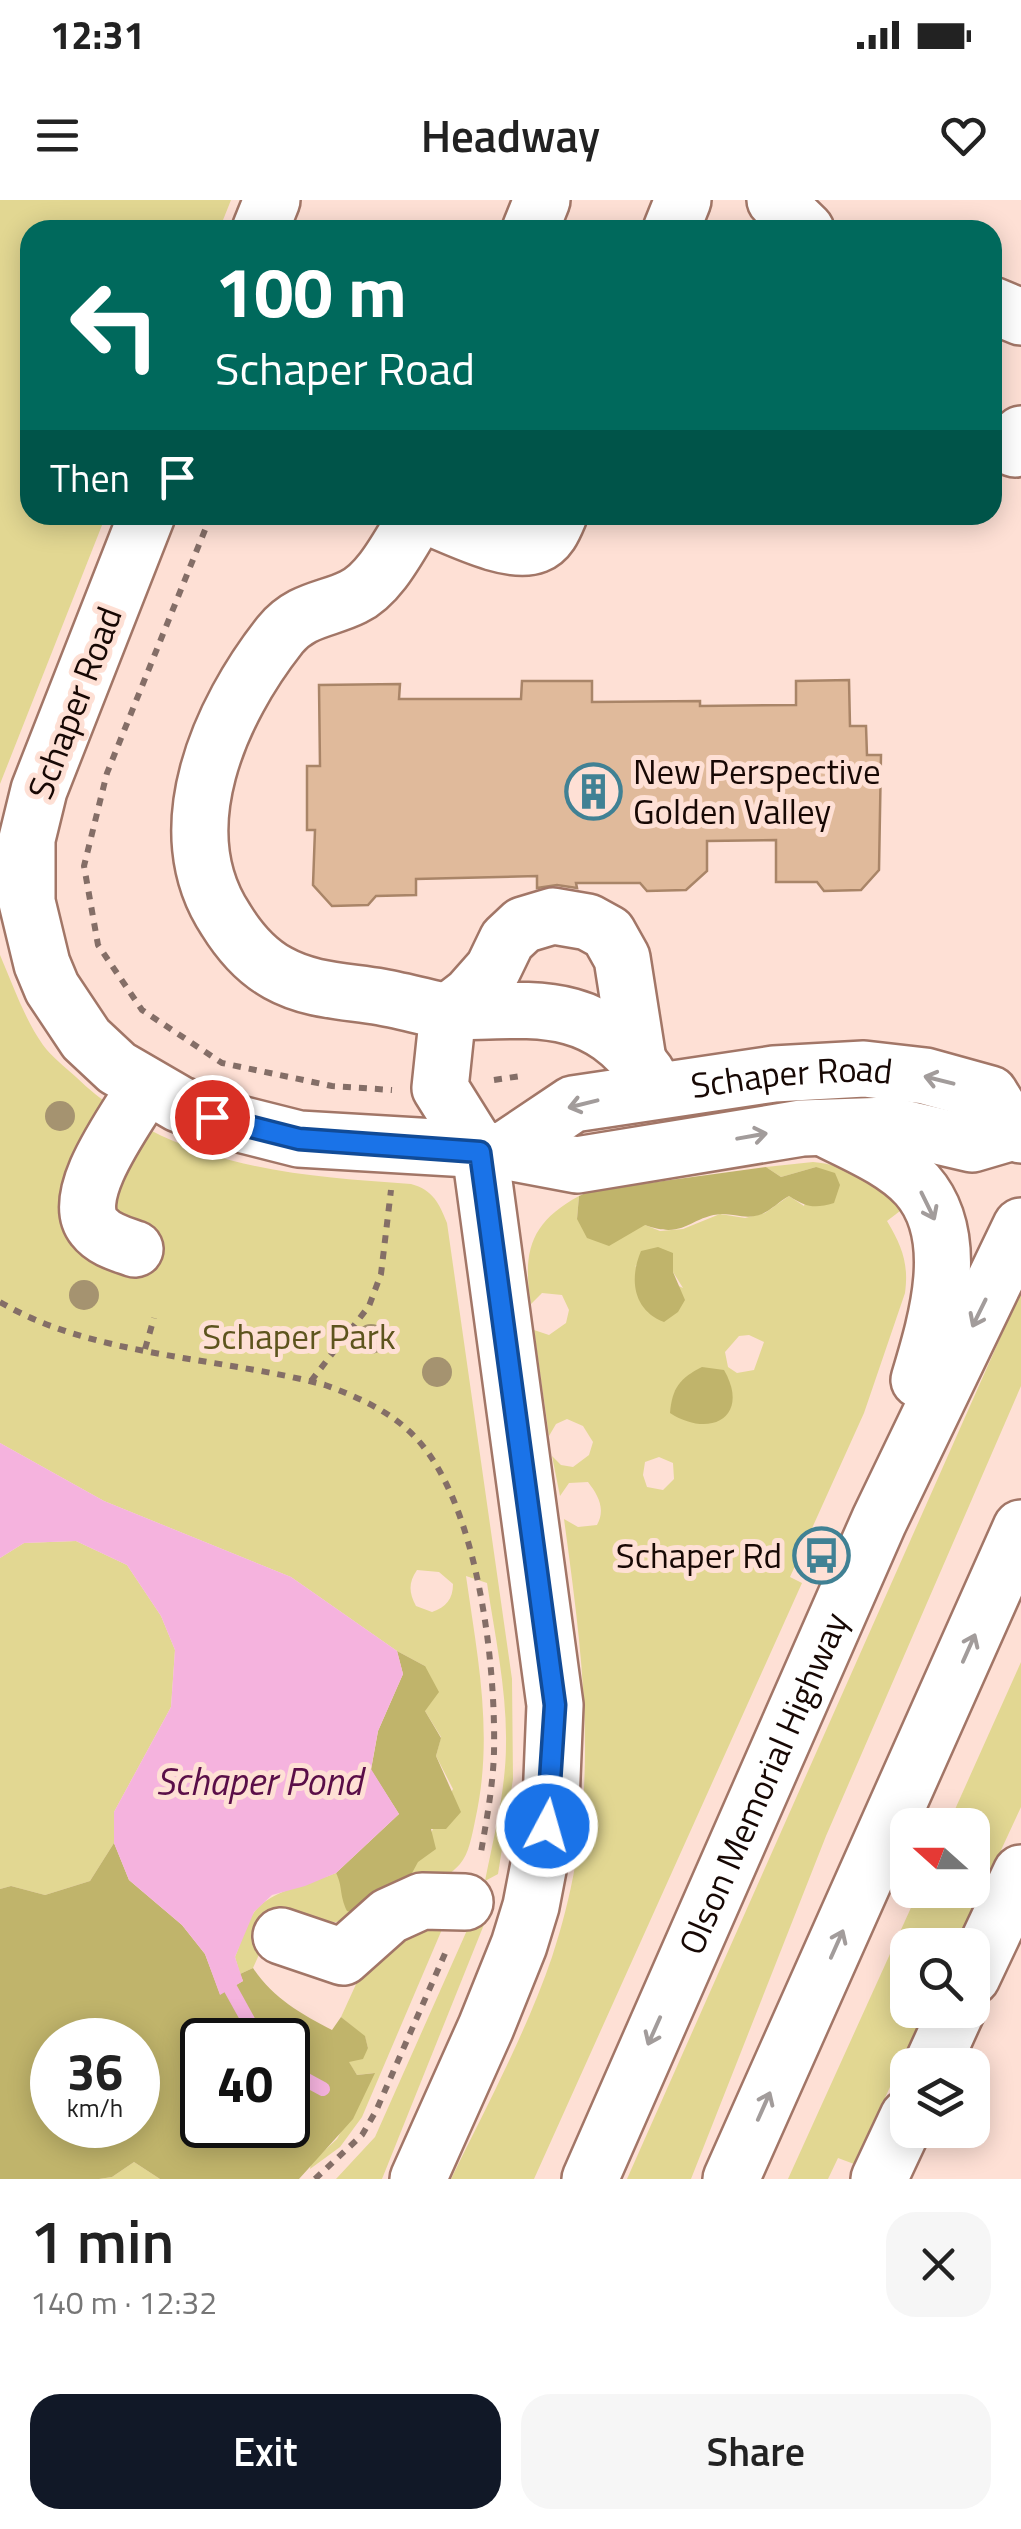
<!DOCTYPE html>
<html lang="en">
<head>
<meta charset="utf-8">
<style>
  body { margin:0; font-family:"Titillium Web",sans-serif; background:#f6f6f6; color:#222; height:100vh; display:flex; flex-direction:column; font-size:38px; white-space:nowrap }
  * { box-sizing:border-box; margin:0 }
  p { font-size:32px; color:#767676 }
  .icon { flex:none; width:55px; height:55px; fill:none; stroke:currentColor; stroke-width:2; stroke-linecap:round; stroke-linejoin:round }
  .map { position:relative; height:1979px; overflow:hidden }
  .side { display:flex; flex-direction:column; background:#fff; flex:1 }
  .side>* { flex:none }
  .banner { position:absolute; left:20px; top:20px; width:982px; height:305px; border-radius:30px; box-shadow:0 5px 25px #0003; background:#00695c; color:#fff; overflow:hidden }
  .needle { width:65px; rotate:291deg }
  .fabs { position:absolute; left:890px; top:1608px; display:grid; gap:20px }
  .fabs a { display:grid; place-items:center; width:100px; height:100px; border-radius:20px; background:#fff; box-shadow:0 5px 25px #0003; font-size:50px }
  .speed { position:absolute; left:30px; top:1818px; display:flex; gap:20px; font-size:50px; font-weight:700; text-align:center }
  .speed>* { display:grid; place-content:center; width:130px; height:130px; border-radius:50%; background:#fff; box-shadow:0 5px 25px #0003; line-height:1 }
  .speed small { font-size:25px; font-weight:400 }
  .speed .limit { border:5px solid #111; border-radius:15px; background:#fff; color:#111 }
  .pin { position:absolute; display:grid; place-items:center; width:85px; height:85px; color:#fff; margin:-42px; border:5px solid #fff; border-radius:50%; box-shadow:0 2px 10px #0007 }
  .me { position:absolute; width:110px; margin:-55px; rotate:6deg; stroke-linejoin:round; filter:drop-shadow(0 0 8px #0008) }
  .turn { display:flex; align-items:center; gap:35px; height:210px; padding:0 30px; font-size:45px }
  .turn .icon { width:130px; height:130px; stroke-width:2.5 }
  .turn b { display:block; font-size:70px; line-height:85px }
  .then { display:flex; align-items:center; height:95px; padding:0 30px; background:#0003; gap:20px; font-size:38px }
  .round { display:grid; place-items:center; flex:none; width:105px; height:105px; border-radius:30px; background:#f6f6f6 }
  .overview { display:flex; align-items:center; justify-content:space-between; height:170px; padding:0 30px }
  h1 { font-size:60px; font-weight:600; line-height:75px }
  .cta { display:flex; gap:20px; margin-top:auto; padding:20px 30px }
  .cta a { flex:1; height:115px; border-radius:30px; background:#111827; color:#fff; font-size:40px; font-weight:600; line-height:115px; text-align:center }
  .cta a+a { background:#f6f6f6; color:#222 }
  .status { display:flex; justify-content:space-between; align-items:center; height:70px; padding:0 50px; background:#fff; direction:ltr }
  .status svg { height:28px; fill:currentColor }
  header { display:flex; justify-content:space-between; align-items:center; height:130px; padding:0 30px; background:#fff; font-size:45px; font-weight:600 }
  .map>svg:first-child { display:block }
  .green { fill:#e2d792; fill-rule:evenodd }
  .forest { fill:#c0b46b; fill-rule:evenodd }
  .water { fill:#f5b3de }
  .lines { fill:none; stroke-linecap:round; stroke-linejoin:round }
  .stream { stroke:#f5b3de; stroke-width:14 }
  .building { fill:#e0ba9b; stroke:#a98568; stroke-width:2.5 }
  .minor-casing { stroke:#a27667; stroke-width:60 }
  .major-casing { stroke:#a27667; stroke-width:60 }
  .path { stroke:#846e67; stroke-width:6; stroke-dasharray:8 8; stroke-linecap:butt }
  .minor { stroke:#fff; stroke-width:55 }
  .major { stroke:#fff; stroke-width:55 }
  .tree { fill:#a59370 }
  .oneway { stroke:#a29c9b }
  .route-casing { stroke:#114b97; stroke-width:25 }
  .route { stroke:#1a73e8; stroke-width:18 }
  .labels { text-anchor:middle; stroke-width:10; stroke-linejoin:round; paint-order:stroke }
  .street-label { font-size:35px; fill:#170804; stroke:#fee0d5 }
  .poi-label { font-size:35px; fill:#170804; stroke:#fee0d5; text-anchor:start }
  .park-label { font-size:35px; fill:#5d541d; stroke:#fee0d5 }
  .water-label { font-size:38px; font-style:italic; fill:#5a0e48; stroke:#fee0d5 }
</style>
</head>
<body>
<div class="status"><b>12:31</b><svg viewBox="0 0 49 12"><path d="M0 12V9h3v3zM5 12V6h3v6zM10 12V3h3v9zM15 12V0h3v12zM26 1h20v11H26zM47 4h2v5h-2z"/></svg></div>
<header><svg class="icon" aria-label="menu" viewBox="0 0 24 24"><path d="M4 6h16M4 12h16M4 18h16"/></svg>Headway<svg class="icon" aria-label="heart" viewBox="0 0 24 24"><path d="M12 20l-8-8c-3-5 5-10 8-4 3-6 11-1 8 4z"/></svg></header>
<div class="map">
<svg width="1021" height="1979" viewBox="0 0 1021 1979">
  <rect width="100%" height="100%" fill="#fee0d5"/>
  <g class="green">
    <polygon points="0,0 231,0 219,30 30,30 30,315 106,315 0,584"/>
    <path d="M 0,755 C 13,785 24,818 43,845 C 52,857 65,867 76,877 C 168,966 290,976 411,984 C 433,990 439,1003 447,1023 L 512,1479 L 513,1579 L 498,1674 L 485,1681 C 494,1636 506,1589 506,1544 C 507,1491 495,1436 487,1383 L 466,1376 C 478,1460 494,1536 475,1621 C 472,1635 469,1654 460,1664 C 444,1682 421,1689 399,1697 L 453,1589 L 436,1556 L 441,1537 L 425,1511 L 425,1466 L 397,1451 L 291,1377 L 104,1301 L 0,1243 ZM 417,1370 L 439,1372 L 453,1384 C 453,1399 446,1407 432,1412 L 416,1406 C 409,1393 408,1383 417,1370 Z"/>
    <path d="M 813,962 C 848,965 881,982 900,1011 L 887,1021 C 902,1046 909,1064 905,1093 L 864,1213 L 790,1377 L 802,1383 L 534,1979 L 451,1979 C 486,1907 526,1833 552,1757 C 603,1604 585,1474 564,1319 L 578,1327 L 597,1325 C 606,1309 598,1295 588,1282 L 569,1283 L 560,1296 L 552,1256 L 561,1265 L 573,1267 L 589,1255 L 593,1242 L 583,1226 L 567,1219 L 556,1224 L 549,1236 L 534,1130 L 549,1135 L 566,1123 L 569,1110 L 562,1095 L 542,1093 L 531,1104 C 522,1051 531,1022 579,996 L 577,1019 L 645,1025 L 660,1031 L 683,1029 L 720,1014 L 745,1018 L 765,1013 L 789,996 L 804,1006 L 816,967 L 781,977 L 766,967 ZM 673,1053 L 673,1072 L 683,1088 L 635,1066 ZM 749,1135 L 764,1142 L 754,1170 L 737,1173 L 728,1167 L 725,1152 L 739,1136 ZM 659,1257 L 673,1263 L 674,1279 L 663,1290 L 647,1287 L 643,1275 L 645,1262 Z"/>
    <polygon points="1021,1091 1021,1186 826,1636 691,1979 627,1979"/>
    <polygon points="76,1341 127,1365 161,1416 175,1450 171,1507 114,1612 114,1643 90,1681 45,1695 11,1686 0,1689 0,1358 24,1343"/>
    <polygon points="1021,1462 1021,1607 957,1745 908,1745 908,1810 926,1810 854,1964 838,1958 828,1979 788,1979 919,1690 972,1690 972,1625 948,1625"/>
    <path d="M 336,1673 L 363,1715 L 336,1722 L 275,1719 L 253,1768 L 240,1774 L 235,1757 C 241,1743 246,1723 255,1711 C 270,1691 312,1683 336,1673 Z"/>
    <polygon points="487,1717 382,1979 336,1979 375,1937 468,1728"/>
    <polygon points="405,1724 443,1727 362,1917 340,1947 310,1969 311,1963 337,1939 374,1873 357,1875 348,1861 368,1848 365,1837 341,1817 368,1758"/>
    <polygon points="134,1962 160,1979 99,1979 112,1977"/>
  </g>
  <g class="forest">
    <path d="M 766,967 L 781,977 L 816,967 L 835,973 L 840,985 L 834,1003 C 814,1009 806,1007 789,996 C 780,1001 771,1010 762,1014 C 747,1020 736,1014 722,1014 C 690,1016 685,1040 645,1025 L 609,1046 L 587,1038 L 577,1019 L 579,996 L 590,991 Z"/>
    <path d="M 658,1047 L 673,1053 L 673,1072 L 685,1100 L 678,1112 L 664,1122 C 633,1110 629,1079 641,1051 Z"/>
    <path d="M 702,1167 L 724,1170 C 751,1217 710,1239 670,1213 C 672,1188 680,1178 702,1167 Z"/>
    <path d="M 397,1451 L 425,1466 L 439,1492 L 425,1511 L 441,1538 L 436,1556 L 461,1612 L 446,1629 L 431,1629 L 436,1649 L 418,1662 L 399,1697 L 363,1715 L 347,1711 C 339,1694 343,1687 336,1673 L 399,1614 L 371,1570 L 378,1531 L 403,1474 Z"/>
    <path d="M 114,1643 L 129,1680 L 182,1725 L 205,1754 L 220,1794 L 243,1781 L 240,1774 L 253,1768 C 273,1798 301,1814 332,1830 L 341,1817 L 365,1836 L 368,1848 L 363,1859 L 349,1862 L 357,1875 L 375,1873 L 353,1919 L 299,1979 L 160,1979 L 134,1962 L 112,1977 L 99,1979 L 0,1979 L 0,1689 L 11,1686 L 45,1695 L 90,1681 ZM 52,1840 L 138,1840 L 138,1925 L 52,1925 ZM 202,1840 L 288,1840 L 288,1925 L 202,1925 Z"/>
  </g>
  <polygon class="water" points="0,1243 104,1301 291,1377 397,1451 403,1474 378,1531 371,1569 399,1614 336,1673 305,1686 272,1695 254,1712 235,1757 243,1781 220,1795 205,1754 182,1725 129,1680 114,1643 114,1612 171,1507 175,1450 161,1416 127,1365 76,1341 24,1343 0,1358"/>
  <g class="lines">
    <g class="stream">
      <polyline points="223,1775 259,1840"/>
      <polyline points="288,1870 323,1889"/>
    </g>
  </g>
  <polygon class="building" points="849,480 850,526 866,526 867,555 881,555 879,670 861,690 824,691 817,682 776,682 776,640 707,641 707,671 686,690 647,691 640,683 576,683 577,688 557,685 537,688 537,676 416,679 416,695 376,696 368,705 332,706 313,685 315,630 307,630 307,566 320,566 319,485 400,484 399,499 521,499 522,481 592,481 592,502 700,501 700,506 796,505 796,481"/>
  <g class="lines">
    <defs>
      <g id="minor">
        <polyline points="775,0 806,30"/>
        <polyline points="260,30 272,0"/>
        <polyline points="530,30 542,0"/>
        <polyline points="671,30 683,0"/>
        <polyline points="992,105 1021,117"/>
        <polyline points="992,240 1015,249 1021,234"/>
        <polyline points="147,315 39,590 27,639 27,702 42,764 52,788 86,839 117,868 179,904 212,917 299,939 503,951 577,965 802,928 890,925 972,944 1013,932"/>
        <path d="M 424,315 C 451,325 509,356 536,345 C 549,340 554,327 559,315"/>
        <polyline points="448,812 470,795 493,769 507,740 523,725 553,716 588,722 608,733 622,758 638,860"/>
        <path d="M 448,812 C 531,811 592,797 647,873"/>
        <path id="s1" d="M 503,951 L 573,904 L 774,874 L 864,869 L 925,876 L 990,894 L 1013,932 L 1021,935"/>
        <path d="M 135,1049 C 121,1044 104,1040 94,1027 C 68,995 128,917 146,886"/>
        <polyline points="281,1736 343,1757 389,1716 422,1701 465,1702"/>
        <polyline points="972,1777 1021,1673"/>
        <polyline points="932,1865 957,1810"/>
        <path d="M 418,1979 L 486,1827 L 519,1745 L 531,1706 L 551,1602 L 555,1505 L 480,952 L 440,888 L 448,812 C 425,807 403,801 381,797 C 346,791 310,791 278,773 C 256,761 239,741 226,720 C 166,630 220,511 280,435 C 301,409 327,410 353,397 C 382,383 401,341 418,315"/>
        <polyline points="879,1979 908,1917"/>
      </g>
      <g id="major">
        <path d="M 824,928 C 855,944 893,959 917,985 C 963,1037 936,1123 919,1180"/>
        <path id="s2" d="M 590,1979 L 879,1321 L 1021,1026"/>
        <polyline points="731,1979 1021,1328"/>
      </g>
    </defs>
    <use href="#minor" class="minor-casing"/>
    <use href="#major" class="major-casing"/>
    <g class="path">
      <polyline points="211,315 107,573 84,666 98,745 142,810 222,863 332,886 392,890"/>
      <polyline points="494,880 521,876"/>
      <path d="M 0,1102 C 93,1157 221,1157 325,1185 C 358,1197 392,1212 416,1238 C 478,1304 496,1464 494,1552 C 493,1587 486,1623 480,1658"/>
      <polyline points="145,1149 154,1118"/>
      <polyline points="311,1181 369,1106 381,1074 391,990"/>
      <polyline points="315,1979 362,1935 376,1911 447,1749"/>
    </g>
    <use href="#minor" class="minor"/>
    <use href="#major" class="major"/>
  </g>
  <g class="tree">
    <circle cx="60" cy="916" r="15"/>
    <circle cx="84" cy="1095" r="15"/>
    <circle cx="371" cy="1139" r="15"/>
    <circle cx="437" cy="1172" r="15"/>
  </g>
  <defs><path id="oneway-shaft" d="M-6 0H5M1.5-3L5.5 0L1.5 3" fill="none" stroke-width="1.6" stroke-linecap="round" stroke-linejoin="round" transform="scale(2.5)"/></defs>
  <g class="oneway">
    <use href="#oneway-shaft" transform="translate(939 880) rotate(-166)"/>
    <use href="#oneway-shaft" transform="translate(583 904) rotate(166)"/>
    <use href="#oneway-shaft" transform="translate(752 936) rotate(-10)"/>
    <use href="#oneway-shaft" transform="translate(928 1006) rotate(64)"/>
    <use href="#oneway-shaft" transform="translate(979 1113) rotate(116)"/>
    <use href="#oneway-shaft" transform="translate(969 1448) rotate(-66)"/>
    <use href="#oneway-shaft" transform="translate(837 1744) rotate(-66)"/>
    <use href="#oneway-shaft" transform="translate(654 1831) rotate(114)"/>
    <use href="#oneway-shaft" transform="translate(764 1906) rotate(-66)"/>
  </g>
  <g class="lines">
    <defs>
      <polyline id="route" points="212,917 299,939 480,952 555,1505 547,1626"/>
    </defs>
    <use href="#route" class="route-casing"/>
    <use href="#route" class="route"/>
  </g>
  <defs>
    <symbol id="building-ring" viewBox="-11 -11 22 22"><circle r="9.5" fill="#fee0d5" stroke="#408194" stroke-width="1.5"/><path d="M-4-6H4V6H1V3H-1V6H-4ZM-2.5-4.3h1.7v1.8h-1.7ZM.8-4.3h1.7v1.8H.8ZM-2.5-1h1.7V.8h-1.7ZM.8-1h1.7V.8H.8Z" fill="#408194"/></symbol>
    <symbol id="bus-ring" viewBox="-11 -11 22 22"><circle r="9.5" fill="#fee0d5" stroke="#408194" stroke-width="1.5"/><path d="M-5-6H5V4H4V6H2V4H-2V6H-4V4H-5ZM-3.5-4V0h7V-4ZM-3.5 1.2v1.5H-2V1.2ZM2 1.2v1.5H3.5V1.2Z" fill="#408194"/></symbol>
  </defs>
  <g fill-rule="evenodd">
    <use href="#building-ring" x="562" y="560" width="63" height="63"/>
    <use href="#bus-ring" x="790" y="1324" width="63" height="63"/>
  </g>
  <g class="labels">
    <g class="street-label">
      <text transform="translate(75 503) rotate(-69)" y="12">Schaper Road</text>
      <text dy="12" stroke="none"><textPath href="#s1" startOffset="305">Schaper Road</textPath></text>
      <text dy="12" stroke="none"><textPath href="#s2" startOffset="432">Olson Memorial Highway</textPath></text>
    </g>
    <g class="poi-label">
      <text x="633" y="584">New Perspective<tspan x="633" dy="40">Golden Valley</tspan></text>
      <text x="782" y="1368" text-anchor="end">Schaper Rd</text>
    </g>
    <g class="park-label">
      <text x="299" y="1149">Schaper Park</text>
    </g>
    <g class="water-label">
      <text x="259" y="1595">Schaper Pond</text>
    </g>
  </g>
</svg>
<div class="fabs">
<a><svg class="needle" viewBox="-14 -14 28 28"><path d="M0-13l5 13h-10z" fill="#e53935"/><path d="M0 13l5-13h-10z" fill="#767676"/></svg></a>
<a><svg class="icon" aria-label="search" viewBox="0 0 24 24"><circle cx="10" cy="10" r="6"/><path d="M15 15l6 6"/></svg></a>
<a><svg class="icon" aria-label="layers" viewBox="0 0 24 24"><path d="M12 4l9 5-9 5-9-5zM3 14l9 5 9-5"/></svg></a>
</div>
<div class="speed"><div>36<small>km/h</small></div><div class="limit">40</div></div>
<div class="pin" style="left:212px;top:917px;background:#d93025"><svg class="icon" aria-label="arrive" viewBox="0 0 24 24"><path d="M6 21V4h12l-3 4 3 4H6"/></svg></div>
<svg class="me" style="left:547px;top:1626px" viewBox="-20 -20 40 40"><circle r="17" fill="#1a73e8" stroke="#fff" stroke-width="3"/><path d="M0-11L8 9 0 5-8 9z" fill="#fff"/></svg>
<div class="banner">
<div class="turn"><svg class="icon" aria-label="left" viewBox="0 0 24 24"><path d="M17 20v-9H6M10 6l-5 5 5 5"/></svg><div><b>100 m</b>Schaper Road</div></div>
<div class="then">Then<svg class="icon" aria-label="arrive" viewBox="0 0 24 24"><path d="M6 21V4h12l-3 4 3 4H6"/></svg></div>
</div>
</div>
<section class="side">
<div class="overview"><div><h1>1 min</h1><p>140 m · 12:32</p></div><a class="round"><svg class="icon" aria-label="close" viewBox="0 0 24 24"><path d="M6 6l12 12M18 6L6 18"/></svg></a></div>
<div class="cta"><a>Exit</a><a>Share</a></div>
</section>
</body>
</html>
